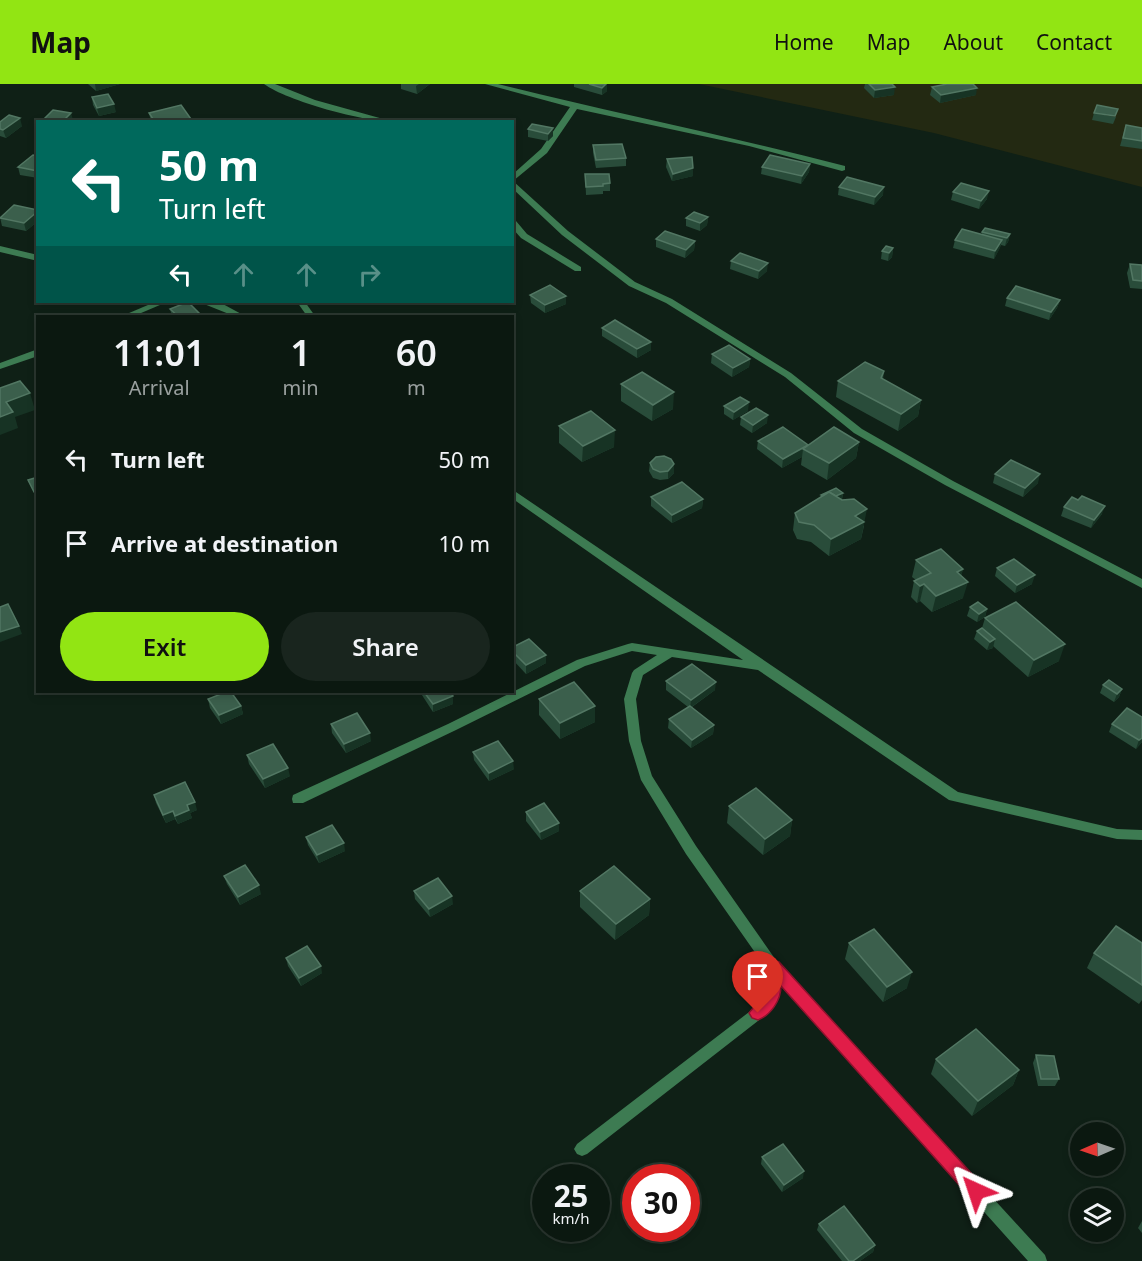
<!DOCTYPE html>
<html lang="en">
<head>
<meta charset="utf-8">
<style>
  body { margin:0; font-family:"Noto Sans",sans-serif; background:#19251e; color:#f1f3f6; height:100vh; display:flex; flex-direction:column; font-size:22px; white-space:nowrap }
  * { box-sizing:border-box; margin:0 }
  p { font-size:20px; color:#9aa09f }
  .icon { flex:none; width:33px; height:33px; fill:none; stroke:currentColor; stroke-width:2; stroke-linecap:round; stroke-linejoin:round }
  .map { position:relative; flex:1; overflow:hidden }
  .details { position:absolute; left:36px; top:231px; width:478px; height:378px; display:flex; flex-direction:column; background:#0b1810; border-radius:0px; box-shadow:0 3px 9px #0003,0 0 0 2px #2b3730 }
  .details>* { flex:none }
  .top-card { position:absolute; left:36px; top:36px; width:478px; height:183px; border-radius:0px; box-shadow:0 3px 9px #0003,0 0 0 2px #2b3730; background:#00695c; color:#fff; overflow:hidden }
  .needle { width:39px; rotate:268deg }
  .controls { position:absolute; left:1070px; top:1038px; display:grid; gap:12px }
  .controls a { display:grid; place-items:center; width:54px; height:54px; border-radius:50%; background:#0b1810; box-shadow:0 3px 9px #0003,0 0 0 2px #2b3730; font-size:30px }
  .speed { position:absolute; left:532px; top:1080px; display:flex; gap:12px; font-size:30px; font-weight:700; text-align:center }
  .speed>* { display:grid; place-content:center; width:78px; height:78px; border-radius:50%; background:#0b1810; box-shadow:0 3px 9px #0003,0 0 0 2px #2b3730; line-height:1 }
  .speed small { font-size:15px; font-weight:400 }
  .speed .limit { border:9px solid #d22; background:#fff; color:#111 }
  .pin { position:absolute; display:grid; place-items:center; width:51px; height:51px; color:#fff; margin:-62px -26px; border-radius:50% 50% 50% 0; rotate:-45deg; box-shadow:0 0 6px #0007 }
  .pin .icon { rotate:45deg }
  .me { position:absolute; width:66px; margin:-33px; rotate:318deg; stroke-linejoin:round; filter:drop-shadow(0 0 4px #0008) }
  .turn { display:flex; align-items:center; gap:21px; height:126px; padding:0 24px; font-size:27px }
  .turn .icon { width:78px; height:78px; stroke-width:2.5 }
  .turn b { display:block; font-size:42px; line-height:51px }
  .lanes { display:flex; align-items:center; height:57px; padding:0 24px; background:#0003; justify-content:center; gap:30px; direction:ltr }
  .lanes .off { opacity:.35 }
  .eta { display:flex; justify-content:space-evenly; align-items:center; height:102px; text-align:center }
  .eta b { font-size:36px; font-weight:600; line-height:42px }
  .button { display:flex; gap:12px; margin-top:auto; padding:12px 24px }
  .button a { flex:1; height:69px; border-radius:36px; background:#92e513; color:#111; font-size:24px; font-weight:600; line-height:69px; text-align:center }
  .button a+a { background:#19251e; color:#f1f3f6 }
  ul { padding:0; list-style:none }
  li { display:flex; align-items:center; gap:18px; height:84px; padding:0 24px }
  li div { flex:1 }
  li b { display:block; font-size:22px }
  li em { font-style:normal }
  header { display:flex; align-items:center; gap:36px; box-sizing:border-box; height:84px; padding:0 30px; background:#92e513; color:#111 }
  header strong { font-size:28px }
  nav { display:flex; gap:33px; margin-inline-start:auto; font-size:21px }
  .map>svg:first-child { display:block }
  .green { fill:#232912 }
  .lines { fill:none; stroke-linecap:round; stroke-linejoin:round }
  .street { fill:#3d7b52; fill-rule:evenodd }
  .wall { fill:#294c3a }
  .shaded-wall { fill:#173324 }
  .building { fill:#3b5f4c; stroke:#527763; stroke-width:1.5 }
  .route { fill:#e11d48; stroke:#92132f; stroke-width:1.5 }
</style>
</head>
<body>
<header>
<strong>Map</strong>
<nav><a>Home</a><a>Map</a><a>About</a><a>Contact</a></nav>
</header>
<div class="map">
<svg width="1142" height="1177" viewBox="0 0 1142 1177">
  <rect width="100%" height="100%" fill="#0f2016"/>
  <polygon class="green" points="699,0 1142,0 1142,103 934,49"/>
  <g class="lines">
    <g class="street">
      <path d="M 264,0 L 275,0 L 315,16 L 394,38 C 365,38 287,17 264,0 Z"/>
      <path d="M 485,0 L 498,0 C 613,29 730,52 845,82 L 845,86 L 842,87 L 749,62 L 577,25 L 547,69 L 513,97 L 568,147 L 635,198 L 672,215 L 791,289 L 862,345 L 953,397 L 1142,495 L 1142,504 L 945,401 L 854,349 L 785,293 L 666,219 L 629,202 L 562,151 L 513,105 L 513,90 L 541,65 L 570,23 Z"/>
      <polygon points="513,136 516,137 527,150 581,183 581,187 575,187 521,154 513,145"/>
      <polygon points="0,162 38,171 38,177 0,168"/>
      <polygon points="155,218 167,218 134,232 122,232"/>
      <polygon points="199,218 221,219 245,232 234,232"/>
      <polygon points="297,218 305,218 315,232 307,232"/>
      <polygon points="38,265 38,272 0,285 0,279"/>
      <polygon points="513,406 958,708 1117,745 1142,746 1142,756 1117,755 949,716 758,586 672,573 643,591 636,615 641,657 652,692 696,762 778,879 1045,1171 1047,1177 1028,1177 780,900 777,916 763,933 587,1070 582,1072 577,1070 574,1065 577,1060 753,925 765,910 766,884 686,770 641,696 629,657 624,615 632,589 634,586 657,571 632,567 585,582 456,646 303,719 293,719 292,715 293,711 448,640 577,576 628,560 632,559 743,576 513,415"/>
    </g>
  </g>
  <g class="wall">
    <polygon points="88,0 120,0 96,7"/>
    <polygon points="401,0 430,0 417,10 401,5"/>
    <polygon points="574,0 607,0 607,7 602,11 574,3"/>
    <polygon points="865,0 892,0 894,11 874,14 864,4"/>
    <polygon points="932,3 976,11 940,19 930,11"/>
    <polygon points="92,13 116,28 99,32 93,21"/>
    <polygon points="149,29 192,38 151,38"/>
    <polygon points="1094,29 1116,33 1113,40 1092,36"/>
    <polygon points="0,38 22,42 6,54 0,52"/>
    <polygon points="532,40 553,52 548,57 528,53 528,45"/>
    <polygon points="1126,41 1142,44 1142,65 1120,62"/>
    <polygon points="593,61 626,74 626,82 596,84 593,69"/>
    <polygon points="38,72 38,94 20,91 18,83"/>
    <polygon points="667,75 693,92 672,97 666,83"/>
    <polygon points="810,80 809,88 801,100 761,90 762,83"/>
    <polygon points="585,90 610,99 610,107 603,107 603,110 586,111"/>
    <polygon points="839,103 883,111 874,121 838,111"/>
    <polygon points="953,108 987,115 979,125 951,116"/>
    <polygon points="38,126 38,137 26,147 2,142 0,133"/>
    <polygon points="708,133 707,141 700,147 686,142 686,134"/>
    <polygon points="982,148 1010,150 1008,158 1005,162 1001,161 994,175 953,164 955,156 982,150"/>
    <polygon points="656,155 695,157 694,166 685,174 656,163"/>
    <polygon points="893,164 892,173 888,177 881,175 882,167"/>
    <polygon points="731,177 767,187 758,195 730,185"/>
    <polygon points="1130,180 1142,181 1142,205 1130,204 1127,189"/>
    <polygon points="530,211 566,212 566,220 545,229 531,219"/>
    <polygon points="1007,214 1060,216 1057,224 1049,236 1005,222"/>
    <polygon points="170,225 199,229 200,232 172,232"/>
    <polygon points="602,244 651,258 651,266 637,274 602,252"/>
    <polygon points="712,270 750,275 749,283 732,293 711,279"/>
    <polygon points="884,287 883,295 921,316 918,332 898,347 836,313 838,297"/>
    <polygon points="621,300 673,325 652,337 621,317"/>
    <polygon points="724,322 748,327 733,336 724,330"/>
    <polygon points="741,333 767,339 752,349 740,341"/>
    <polygon points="559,342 614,363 582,378 559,359"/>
    <polygon points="758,357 808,361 859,358 856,374 827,396 801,381 802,373 782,384 757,365"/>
    <polygon points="650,379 674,389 668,395 660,396 653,394 649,387"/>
    <polygon points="995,390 1038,399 1023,413 993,399"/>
    <polygon points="843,409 842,416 864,442 861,455 829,472 811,458 797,455 793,446 795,429 821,413 821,411"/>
    <polygon points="651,413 703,415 702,424 672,439 651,422"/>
    <polygon points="1064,423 1102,430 1091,444 1061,432"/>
    <polygon points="916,476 963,485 961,492 963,514 932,528 920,517 917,519 911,513 914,497 916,496 912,493"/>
    <polygon points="997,484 1032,500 1015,509 995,492"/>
    <polygon points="970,523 987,525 985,533 977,538 967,532"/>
    <polygon points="985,534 1059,577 1028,593 993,562 993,564 987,566 974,555 977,547 982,544"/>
    <polygon points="513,563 546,579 526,590 513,576"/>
    <polygon points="666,597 715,606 692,623 714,641 713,650 691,664 668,644 669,635 688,623 666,606"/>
    <polygon points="1103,601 1122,605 1119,613 1114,618 1100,609"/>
    <polygon points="420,608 450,608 453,620 433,628"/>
    <polygon points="208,615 241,622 243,630 221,640 210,624"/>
    <polygon points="539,615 595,622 595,638 560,655 539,631"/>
    <polygon points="331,640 371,657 346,669 332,649"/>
    <polygon points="1112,640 1142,658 1136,665 1109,648"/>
    <polygon points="473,668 514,685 489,697 474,676"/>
    <polygon points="247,671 290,692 265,704 249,680"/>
    <polygon points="154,711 197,726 190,729 192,734 178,740 175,735 166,739 156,719"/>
    <polygon points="729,722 792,736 790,752 763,771 727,739"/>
    <polygon points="526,728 559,739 559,747 541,756 526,737"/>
    <polygon points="306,753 345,767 319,779 308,761"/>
    <polygon points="224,792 261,810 240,821 227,800"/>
    <polygon points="414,807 453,820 430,833 415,815"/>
    <polygon points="580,807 650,815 649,831 615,856 580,823"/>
    <polygon points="849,859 907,904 883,918 845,875"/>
    <polygon points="1142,859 1142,916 1139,920 1087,884 1094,869"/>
    <polygon points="286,874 322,889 301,902 288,882"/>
    <polygon points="1036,971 1059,995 1055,1002 1038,1002 1033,979"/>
    <polygon points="936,975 1019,986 1013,1001 972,1032 931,990"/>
    <polygon points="762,1073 803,1094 782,1108 761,1080"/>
    <polygon points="1142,1137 1142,1149 1138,1144"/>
    <polygon points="819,1140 875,1161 873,1168 860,1177 842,1177 817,1146"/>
  </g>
  <g class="shaded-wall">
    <polygon points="95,0 120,0 96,7"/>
    <polygon points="419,0 430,0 417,10 416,2"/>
    <polygon points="606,0 607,0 607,7 602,11 602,4"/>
    <polygon points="895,3 894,11 874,14 875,6"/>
    <polygon points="977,4 976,11 940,19 941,11"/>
    <polygon points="114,20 116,28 99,32 97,24"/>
    <polygon points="71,29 73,36 72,38 62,38"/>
    <polygon points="20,34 22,42 6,54 3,46"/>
    <polygon points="553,44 553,52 548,57 548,50"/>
    <polygon points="810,80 809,88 801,100 802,92"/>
    <polygon points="693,84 693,92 672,97 673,90"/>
    <polygon points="884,103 883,111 874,121 875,113"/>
    <polygon points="989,107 987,115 979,125 981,117"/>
    <polygon points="38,127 38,137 26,147 24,139"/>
    <polygon points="708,133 707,141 700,147 700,139"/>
    <polygon points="1010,150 1008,158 1005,162 1007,154"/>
    <polygon points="1002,156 1000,164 994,175 995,167"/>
    <polygon points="695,157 694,166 685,174 686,166"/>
    <polygon points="893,164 892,173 888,177 889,169"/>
    <polygon points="768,179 767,187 758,195 759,187"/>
    <polygon points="566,212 566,220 545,229 545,221"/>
    <polygon points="1060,216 1057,224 1049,236 1051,228"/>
    <polygon points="651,258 651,266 637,274 637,265"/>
    <polygon points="750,275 749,283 732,293 733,284"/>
    <polygon points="674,308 673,325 652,337 653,321"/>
    <polygon points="30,309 35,326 15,333 18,344 0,351 0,333 6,318"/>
    <polygon points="921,316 918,332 898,347 901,330"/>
    <polygon points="749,318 748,327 733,336 734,328"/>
    <polygon points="768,331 767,339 752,349 753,341"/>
    <polygon points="615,346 614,363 582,378 583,362"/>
    <polygon points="859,358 856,374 827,396 829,379"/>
    <polygon points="803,365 802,373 782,384 783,375"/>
    <polygon points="674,380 674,389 668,395 668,387"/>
    <polygon points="1040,390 1038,399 1023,413 1025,404"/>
    <polygon points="38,407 38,417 37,417 34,408"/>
    <polygon points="843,409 841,417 828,416"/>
    <polygon points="703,415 702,424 672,439 672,431"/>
    <polygon points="1105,422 1102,430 1091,444 1094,436"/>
    <polygon points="867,425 861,455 829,472 831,455 855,432"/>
    <polygon points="963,485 959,501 957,488"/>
    <polygon points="1035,491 1032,500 1015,509 1017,501"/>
    <polygon points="968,498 963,514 932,528 936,512"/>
    <polygon points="924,500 920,517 917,519 920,502"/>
    <polygon points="987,525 985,533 977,538 979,530"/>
    <polygon points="19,542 22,550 0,558 0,548"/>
    <polygon points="995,555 993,564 987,566 990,558"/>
    <polygon points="1065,560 1059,577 1028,593 1034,576"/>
    <polygon points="546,571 546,579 526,590 526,581"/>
    <polygon points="716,598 715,606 690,624 691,616"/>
    <polygon points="1122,605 1119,613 1114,618 1117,610"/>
    <polygon points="453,612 453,620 433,628 433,620"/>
    <polygon points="241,622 243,630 221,640 219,631"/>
    <polygon points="595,622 595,638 560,655 560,639"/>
    <polygon points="714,641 713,650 691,664 692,656"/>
    <polygon points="370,649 371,657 346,669 344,660"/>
    <polygon points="1142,654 1142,658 1136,665 1139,656"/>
    <polygon points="513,677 514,685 489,697 489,689"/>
    <polygon points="288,684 290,692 265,704 263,695"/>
    <polygon points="195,718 197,726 190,729 192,734 178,740 175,732 187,721"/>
    <polygon points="173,727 175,735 166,739 163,731"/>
    <polygon points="792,736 790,752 763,771 765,755"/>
    <polygon points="559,739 559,747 541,756 540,748"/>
    <polygon points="344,759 345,767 319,779 317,771"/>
    <polygon points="259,801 261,810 240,821 238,813"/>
    <polygon points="452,812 453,820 430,833 429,825"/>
    <polygon points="650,815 649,831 615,856 616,840"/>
    <polygon points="321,882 322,889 301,902 299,894"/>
    <polygon points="912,888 907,904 883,918 887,903"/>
    <polygon points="1019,986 1013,1001 972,1032 978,1017"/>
    <polygon points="804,1087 803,1094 782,1108 784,1101"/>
    <polygon points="875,1161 873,1168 860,1177 853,1177"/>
  </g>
  <g class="building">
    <polygon points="589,0 606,0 602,4"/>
    <polygon points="869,0 892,0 895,3 875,6"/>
    <polygon points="947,0 973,0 977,4 941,11 932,3"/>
    <polygon points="108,10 114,20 97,24 92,13"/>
    <polygon points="181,21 191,35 181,38 155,38 149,29"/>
    <polygon points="1097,21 1118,25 1115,32 1094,29"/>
    <polygon points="53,26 71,29 62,38 41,38"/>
    <polygon points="9,31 20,34 3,46 0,45 0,38"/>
    <polygon points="532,40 553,44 548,50 528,45"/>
    <polygon points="1126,41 1142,44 1142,57 1123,54"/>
    <polygon points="622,60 626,74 596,76 593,61"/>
    <polygon points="33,71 38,72 38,87 18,83"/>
    <polygon points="770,71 810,80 802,92 762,83"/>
    <polygon points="692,73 693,84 673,90 667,75"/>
    <polygon points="585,90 609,90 610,99 603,100 603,102 586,103"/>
    <polygon points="847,93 884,103 875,113 839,103"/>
    <polygon points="961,99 989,107 981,117 953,108"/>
    <polygon points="14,121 38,126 38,127 24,139 0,134"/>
    <polygon points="694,128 708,133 700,139 686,134"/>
    <polygon points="985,144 1010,150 1007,154 982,148"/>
    <polygon points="962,145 1002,156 995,167 955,156"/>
    <polygon points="665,147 695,157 686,166 656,155"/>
    <polygon points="886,162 893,164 889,169 882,167"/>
    <polygon points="740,169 768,179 759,187 731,177"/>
    <polygon points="1130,180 1142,181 1142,197 1133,196"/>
    <polygon points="550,201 566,212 545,221 530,211"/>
    <polygon points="1016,202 1060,216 1051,228 1007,214"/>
    <polygon points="188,218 199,229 191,232 178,232 170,225"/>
    <polygon points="615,236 651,258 637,265 602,244"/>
    <polygon points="729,261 750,275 733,284 712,270"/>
    <polygon points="865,278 884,287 881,294 921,316 901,330 838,297"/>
    <polygon points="642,288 674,308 653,321 621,300"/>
    <polygon points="20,297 30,309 6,318 13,328 0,333 0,304"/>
    <polygon points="740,313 749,318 734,328 724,322"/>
    <polygon points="756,324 768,331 753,341 741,333"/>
    <polygon points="591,327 615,346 583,362 559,342"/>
    <polygon points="783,343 808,361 783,375 758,357"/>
    <polygon points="834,343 859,358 829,379 803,365"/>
    <polygon points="664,372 671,375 674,380 668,387 660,388 653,385 650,379 656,373"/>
    <polygon points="1011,376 1040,390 1025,404 995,390"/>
    <polygon points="38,393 38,407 34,408 28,396"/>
    <polygon points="682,398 703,415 672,431 651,413"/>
    <polygon points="836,404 843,409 836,412 829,408 823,412 821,411"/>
    <polygon points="829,408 842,416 854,415 867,425 855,432 864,438 831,455 814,441 799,438 795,429"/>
    <polygon points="1082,412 1105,422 1094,436 1064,423 1072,413 1078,416"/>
    <polygon points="941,465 963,485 957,488 968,498 936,512 924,500 920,502 914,497 931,489 916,476"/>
    <polygon points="1014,475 1035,491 1017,501 997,484"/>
    <polygon points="978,518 987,525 979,530 970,523"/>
    <polygon points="1016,518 1065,560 1034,576 985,534"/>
    <polygon points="8,520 19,542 0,548 0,523"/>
    <polygon points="982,544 995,555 990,558 977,547"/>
    <polygon points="529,555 546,571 526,581 513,568 513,563"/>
    <polygon points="692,580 716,598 691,616 666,597"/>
    <polygon points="1109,596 1122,605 1117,610 1103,601"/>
    <polygon points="574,598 595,622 560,639 539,615"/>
    <polygon points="226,608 231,608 241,622 219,631 208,615"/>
    <polygon points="424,608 450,608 453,612 433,620"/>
    <polygon points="690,622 714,641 692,656 669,635"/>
    <polygon points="1127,624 1142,633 1142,654 1139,656 1112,640"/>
    <polygon points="357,629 370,649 344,660 331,640"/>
    <polygon points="498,657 513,677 489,689 473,668"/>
    <polygon points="273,660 288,684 263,695 247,671"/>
    <polygon points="185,698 195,718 187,721 189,726 175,732 173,727 163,731 154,711"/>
    <polygon points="756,704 792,736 765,755 729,722"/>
    <polygon points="544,719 559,739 540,748 526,728"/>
    <polygon points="332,741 344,759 317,771 306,753"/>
    <polygon points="245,781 259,801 238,813 224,792"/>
    <polygon points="614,782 650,815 616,840 580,807"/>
    <polygon points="438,794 452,812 429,825 414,807"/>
    <polygon points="1116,842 1142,859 1142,901 1094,869"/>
    <polygon points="874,845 912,888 887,903 849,859"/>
    <polygon points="307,862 321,882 299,894 286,874"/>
    <polygon points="976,945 1019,986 978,1017 936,975"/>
    <polygon points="1036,971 1054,972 1059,995 1041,995"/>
    <polygon points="783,1060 804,1087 784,1101 762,1073"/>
    <polygon points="844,1122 875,1161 853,1177 849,1177 819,1140"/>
  </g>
  <path class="route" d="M 773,876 L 779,878 L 982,1101 L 985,1107 L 982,1113 L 976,1115 L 970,1113 L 781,902 C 781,916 771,931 758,936 L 752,934 L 749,929 L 764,910 L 765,883 L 768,878 Z"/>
</svg>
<div class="controls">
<a><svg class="needle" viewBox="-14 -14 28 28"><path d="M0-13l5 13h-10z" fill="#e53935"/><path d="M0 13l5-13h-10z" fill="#9aa09f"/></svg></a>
<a><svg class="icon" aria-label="layers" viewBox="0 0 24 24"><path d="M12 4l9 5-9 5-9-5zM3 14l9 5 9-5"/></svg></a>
</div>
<div class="speed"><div>25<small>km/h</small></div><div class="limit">30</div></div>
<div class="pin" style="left:758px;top:929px;background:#d93025"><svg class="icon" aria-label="arrive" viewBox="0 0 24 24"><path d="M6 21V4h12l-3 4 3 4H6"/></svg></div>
<svg class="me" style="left:976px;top:1107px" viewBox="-20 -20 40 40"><path d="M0-17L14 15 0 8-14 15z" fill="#e11d48" stroke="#fff" stroke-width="4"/></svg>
<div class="top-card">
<div class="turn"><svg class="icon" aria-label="left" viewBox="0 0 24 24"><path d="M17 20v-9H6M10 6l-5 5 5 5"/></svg><div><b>50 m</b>Turn left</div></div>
<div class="lanes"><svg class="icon" aria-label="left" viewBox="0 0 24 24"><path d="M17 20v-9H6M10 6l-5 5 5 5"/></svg><svg class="icon off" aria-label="ahead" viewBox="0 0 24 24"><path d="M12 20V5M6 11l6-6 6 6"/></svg><svg class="icon off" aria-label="ahead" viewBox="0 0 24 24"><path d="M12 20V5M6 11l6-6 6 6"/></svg><svg class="icon off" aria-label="right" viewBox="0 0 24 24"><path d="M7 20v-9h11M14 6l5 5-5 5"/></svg></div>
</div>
<section class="details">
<div class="eta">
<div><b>11:01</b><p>Arrival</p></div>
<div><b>1</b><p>min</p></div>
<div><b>60</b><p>m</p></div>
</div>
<ul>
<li><svg class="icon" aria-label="left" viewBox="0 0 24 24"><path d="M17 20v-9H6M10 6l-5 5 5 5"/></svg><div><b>Turn left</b></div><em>50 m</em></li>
<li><svg class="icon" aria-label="arrive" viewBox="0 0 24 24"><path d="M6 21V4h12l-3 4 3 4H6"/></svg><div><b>Arrive at destination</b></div><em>10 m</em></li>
</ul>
<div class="button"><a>Exit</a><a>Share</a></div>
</section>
</div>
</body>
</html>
